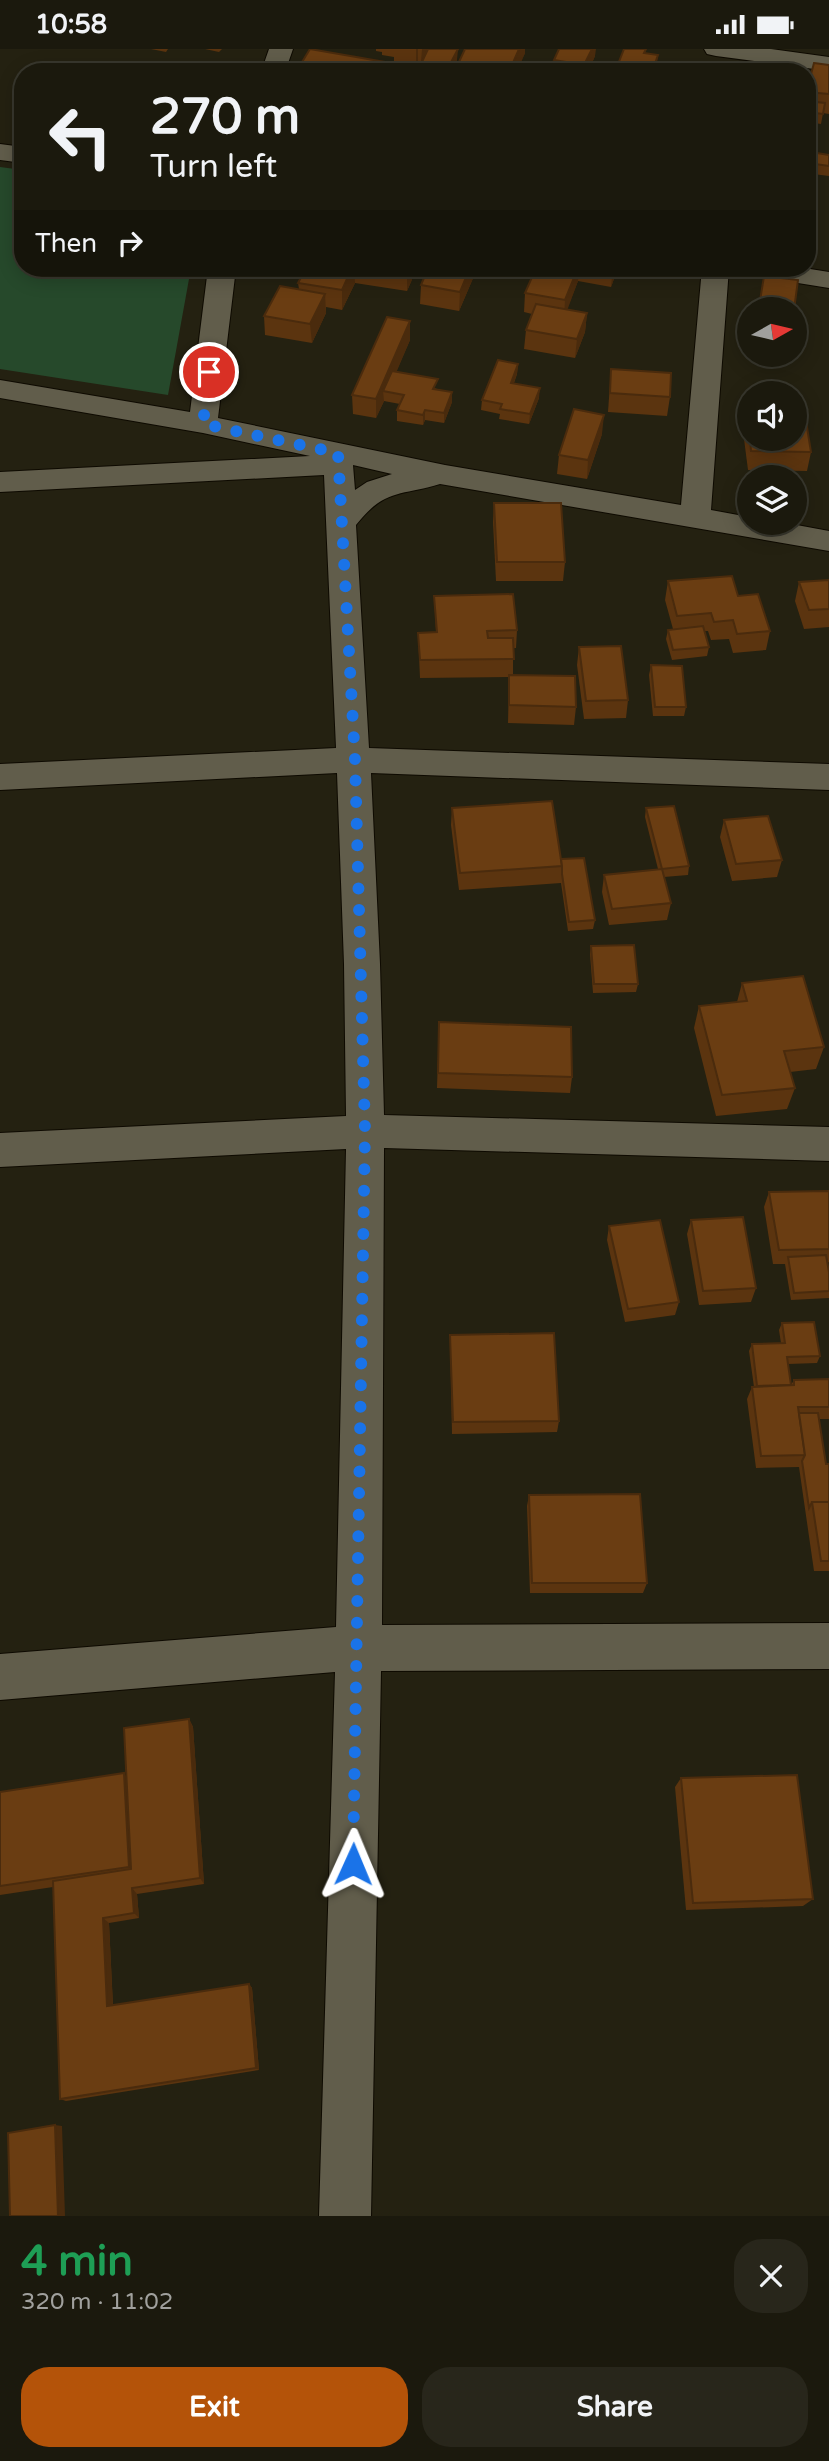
<!DOCTYPE html>
<html lang="en">
<head>
<meta charset="utf-8">
<style>
  body { margin:0; font-family:"Varela Round",sans-serif; background:#28261b; color:#f1f3f6; height:100vh; display:flex; flex-direction:column; font-size:26px; white-space:nowrap }
  * { box-sizing:border-box; margin:0 }
  p { font-size:23px; color:#a0a09d }
  .icon { flex:none; width:38px; height:38px; fill:none; stroke:currentColor; stroke-width:2; stroke-linecap:round; stroke-linejoin:round }
  .map { position:relative; height:2167px; overflow:hidden }
  .details { display:flex; flex-direction:column; background:#1b190d; flex:1 }
  .details>* { flex:none }
  .hud { position:absolute; left:14px; top:14px; width:802px; height:214px; border-radius:28px; box-shadow:0 4px 18px #0003,0 0 0 2px #39382e; background:#1b190d; color:#f1f3f6; overflow:hidden }
  .needle { width:46px; rotate:82deg }
  .fabs { position:absolute; left:737px; top:248px; display:grid; gap:14px }
  .fabs a { display:grid; place-items:center; width:70px; height:70px; border-radius:50%; background:#1b190d; box-shadow:0 4px 18px #0003,0 0 0 2px #39382e; font-size:35px }
  .pin { position:absolute; display:grid; place-items:center; width:60px; height:60px; color:#fff; margin:-30px; border:4px solid #fff; border-radius:50%; box-shadow:0 2px 7px #0007 }
  .me { position:absolute; width:77px; margin:-38px; rotate:1deg; stroke-linejoin:round; filter:drop-shadow(0 0 5px #0008) }
  .turn { display:flex; align-items:center; gap:24px; height:147px; padding:0 21px; font-size:32px }
  .turn .icon { width:91px; height:91px; stroke-width:2.5 }
  .turn b { display:block; font-size:49px; line-height:60px }
  .then { display:flex; align-items:center; height:66px; padding:0 21px; background:#0003; gap:14px; font-size:26px }
  .round { display:grid; place-items:center; flex:none; width:74px; height:74px; border-radius:28px; background:#28261b }
  .headline { display:flex; align-items:center; justify-content:space-between; height:119px; padding:0 21px }
  h1 { font-size:42px; font-weight:800; line-height:52px; color:#1e9e55 }
  .cta { display:flex; gap:14px; margin-top:auto; padding:14px 21px }
  .cta a { flex:1; height:80px; border-radius:28px; background:#b45309; color:#fff; font-size:28px; font-weight:800; line-height:80px; text-align:center }
  .cta a+a { background:#28261b; color:#f1f3f6 }
  .status { display:flex; justify-content:space-between; align-items:center; height:49px; padding:0 35px; background:#1b190d; direction:ltr }
  .status svg { height:19px; fill:currentColor }
  .map>svg:first-child { display:block }
  .green { fill:#26492b }
  .lines { fill:none; stroke-linecap:round; stroke-linejoin:round }
  .minor-casing { stroke:#0e0a01; stroke-width:2 }
  .minor { fill:#615d4b; fill-rule:evenodd }
  .wall { fill:#5b340f }
  .shaded-wall { fill:#4a2b0d }
  .building { fill:#6a3d12; stroke:#4a2b0d; stroke-width:2 }
  .route { stroke:#1a73e8; stroke-width:12; stroke-dasharray:0 21.6 }
</style>
</head>
<body>
<div class="status"><b>10:58</b><svg viewBox="0 0 49 12"><path d="M0 12V9h3v3zM5 12V6h3v6zM10 12V3h3v9zM15 12V0h3v12zM26 1h20v11H26zM47 4h2v5h-2z"/></svg></div>
<div class="map">
<svg width="829" height="2167" viewBox="0 0 829 2167">
  <rect width="100%" height="100%" fill="#242111"/>
  <polygon class="green" points="0,118 23,121 23,219 191,219 168,346 0,320"/>
  <g class="lines">
    <defs>
      <g id="minor">
        <polygon points="269,0 293,0 285,23 261,23"/>
        <polygon points="704,0 771,0 829,8 829,22 716,7 707,5"/>
        <polygon points="0,95 23,98 23,114 0,111"/>
        <path d="M 208,219 L 236,219 L 218,369 L 445,416 L 681,456 L 702,219 L 729,219 L 711,461 L 749,468 L 749,474 L 786,474 L 829,482 L 829,502 L 440,435 C 401,447 385,439 356,476 L 369,699 L 829,715 L 829,741 L 371,724 L 380,915 L 384,1066 L 829,1078 L 829,1112 L 384,1099 L 382,1576 L 829,1574 L 829,1620 L 381,1622 L 371,2167 L 319,2167 L 335,1623 L 0,1651 L 0,1605 L 336,1578 L 346,1100 L 0,1118 L 0,1084 L 346,1067 L 344,915 L 337,724 L 0,741 L 0,715 L 336,699 L 324,426 L 0,443 L 0,423 L 310,407 L 203,384 L 0,349 L 0,331 L 190,363 ZM 353,416 L 392,425 L 367,433 L 355,441 Z"/>
        <polygon points="741,219 804,219 829,223 829,239 755,227 745,225"/>
      </g>
    </defs>
    <use href="#minor" class="minor-casing"/>
    <use href="#minor" class="minor"/>
  </g>
  <g class="wall">
    <polygon points="151,0 168,0 166,3"/>
    <polygon points="205,0 222,0 219,3"/>
    <polygon points="376,0 455,0 457,11 451,23 421,23 421,13 418,12 416,16 394,12 394,8 382,6 382,3 376,2"/>
    <polygon points="525,4 520,14 547,23 458,23 458,15"/>
    <polygon points="595,7 588,23 554,23 554,11"/>
    <polygon points="391,14 391,23 300,23 299,18"/>
    <polygon points="829,16 829,65 823,64 821,75 807,73 807,29 810,29"/>
    <polygon points="817,104 829,106 829,127 813,125"/>
    <polygon points="306,219 417,219 407,242 355,234 342,261 326,258 326,264 312,294 265,286 264,267 299,240 298,234"/>
    <polygon points="428,219 491,219 487,229 474,227 459,262 420,255 421,236"/>
    <polygon points="536,219 618,219 611,238 578,232 567,260 587,264 585,283 575,309 524,300 526,281 532,265 524,263 525,244"/>
    <polygon points="764,227 794,261 758,261"/>
    <polygon points="410,272 410,291 396,323 437,340 452,343 452,353 444,374 425,371 423,376 397,372 397,361 400,355 384,352 376,369 353,365 352,346"/>
    <polygon points="518,315 517,325 514,334 539,349 529,375 499,370 500,365 481,361 482,351"/>
    <polygon points="611,320 670,348 667,367 608,363"/>
    <polygon points="748,371 749,371 749,390 794,390 811,403 807,422 748,421 744,390"/>
    <polygon points="602,385 587,430 557,425 559,406"/>
    <polygon points="494,454 565,513 563,532 496,532 493,473"/>
    <polygon points="829,531 829,578 804,580 795,552 799,533"/>
    <polygon points="668,532 738,547 770,582 766,601 733,604 729,590 711,591 708,582 704,582 709,598 707,607 672,611 666,590 668,581 673,580 665,551"/>
    <polygon points="434,547 517,581 516,599 513,599 513,626 576,658 574,676 508,674 509,628 420,629 418,584 436,583"/>
    <polygon points="579,598 628,651 626,669 584,670 577,616"/>
    <polygon points="651,616 686,658 684,667 653,667 649,626"/>
    <polygon points="452,759 561,810 595,871 593,880 568,882 561,834 459,841 451,776"/>
    <polygon points="646,759 689,817 688,826 664,828 671,854 667,871 609,876 602,843 604,826 658,820 645,768"/>
    <polygon points="724,771 782,811 777,828 732,832 720,788"/>
    <polygon points="591,897 638,935 636,943 593,944 590,905"/>
    <polygon points="742,934 824,998 816,1020 790,1023 795,1039 787,1060 716,1067 694,979 699,957 737,953"/>
    <polygon points="439,973 572,1028 570,1044 437,1039"/>
    <polygon points="829,1142 829,1213 827,1214 829,1223 829,1249 791,1251 785,1215 773,1215 764,1158 769,1143"/>
    <polygon points="691,1171 756,1239 751,1253 699,1256 687,1185"/>
    <polygon points="609,1177 679,1253 675,1266 625,1273 607,1191"/>
    <polygon points="782,1274 820,1307 817,1314 788,1315 791,1336 794,1331 829,1330 829,1370 819,1370 826,1415 829,1415 829,1522 814,1522 799,1418 756,1419 747,1350 752,1338 754,1338 749,1302 752,1295 781,1294 779,1281"/>
    <polygon points="450,1286 559,1372 557,1383 452,1385"/>
    <polygon points="529,1446 647,1534 643,1544 530,1544 527,1457"/>
    <polygon points="189,1670 193,1678 204,1835 137,1845 139,1869 109,1874 113,1956 249,1935 252,1939 259,2021 66,2052 60,2050 53,1838 0,1846 0,1743 126,1727"/>
    <polygon points="681,1729 813,1850 803,1857 686,1861 675,1738"/>
  </g>
  <g class="shaded-wall">
    <polygon points="416,0 418,0 418,12 416,16"/>
    <polygon points="422,0 429,0 421,13"/>
    <polygon points="458,0 457,11 451,23 448,23 448,19"/>
    <polygon points="519,0 525,0 525,4 517,23 509,23"/>
    <polygon points="592,0 596,0 595,7 588,23 584,23 584,16"/>
    <polygon points="658,6 656,23 652,23"/>
    <polygon points="391,14 391,23 386,23"/>
    <polygon points="352,219 354,219 355,234 342,261 342,241"/>
    <polygon points="409,219 417,219 407,242 407,223"/>
    <polygon points="470,219 474,219 474,227 459,262 460,243"/>
    <polygon points="487,219 491,219 487,229"/>
    <polygon points="578,219 583,219 579,223 578,232 564,270 565,251"/>
    <polygon points="615,219 618,219 611,238 612,228"/>
    <polygon points="325,245 326,264 312,294 310,275"/>
    <polygon points="587,264 585,283 575,309 577,290"/>
    <polygon points="410,272 410,291 388,343 383,342 384,352 376,369 376,350"/>
    <polygon points="518,315 517,325 510,344 511,334"/>
    <polygon points="540,339 539,349 529,375 530,365"/>
    <polygon points="452,343 452,353 444,374 444,364"/>
    <polygon points="425,361 425,371 423,376 423,366"/>
    <polygon points="604,366 602,385 587,430 588,411"/>
    <polygon points="189,1670 193,1678 204,1835 200,1829"/>
    <polygon points="124,1724 131,1734 136,1825 129,1818"/>
    <polygon points="132,1839 137,1845 139,1869 134,1864"/>
    <polygon points="103,1869 109,1874 113,1960 107,1957"/>
    <polygon points="249,1935 252,1939 259,2021 256,2019"/>
    <polygon points="55,2076 62,2077 65,2167 58,2167"/>
  </g>
  <g class="building">
    <polygon points="310,0 391,14 386,23 327,23 299,18"/>
    <polygon points="428,0 458,0 448,19 421,15"/>
    <polygon points="465,0 519,0 509,23 496,23 499,17 488,16 486,19 458,15"/>
    <polygon points="559,0 592,0 584,16 554,11"/>
    <polygon points="624,0 646,0 644,4 658,6 652,23 615,23"/>
    <polygon points="517,14 548,19 546,23 513,23"/>
    <polygon points="814,14 829,16 829,45 807,43 807,29 810,29"/>
    <polygon points="807,52 825,54 823,65 807,63"/>
    <polygon points="817,104 829,106 829,117 815,115"/>
    <polygon points="306,219 352,219 342,241 298,234"/>
    <polygon points="379,219 409,219 407,223"/>
    <polygon points="428,219 470,219 460,243 421,236"/>
    <polygon points="536,219 578,219 565,251 525,244"/>
    <polygon points="580,219 615,219 612,228 579,223"/>
    <polygon points="764,227 798,231 794,261 779,261 759,258"/>
    <polygon points="280,237 325,245 310,275 264,267"/>
    <polygon points="536,255 587,264 577,290 526,281"/>
    <polygon points="387,268 410,272 376,350 352,346"/>
    <polygon points="498,311 518,315 511,334 540,339 530,365 500,360 502,355 482,351"/>
    <polygon points="611,320 671,324 670,348 610,344"/>
    <polygon points="392,322 438,330 433,340 452,343 444,364 425,361 423,366 397,361 404,346 383,342"/>
    <polygon points="574,360 604,366 588,411 559,406"/>
    <polygon points="794,372 806,372 811,403 751,402 750,390 794,390"/>
    <polygon points="494,454 561,454 565,513 497,513"/>
    <polygon points="732,527 738,547 758,545 770,582 737,585 733,571 714,573 711,564 677,567 668,532"/>
    <polygon points="829,531 829,560 809,561 799,533"/>
    <polygon points="513,545 517,581 487,582 488,589 513,589 514,610 420,611 418,584 437,583 434,547"/>
    <polygon points="703,577 709,598 673,601 668,581"/>
    <polygon points="621,597 628,651 586,652 579,598"/>
    <polygon points="651,616 682,617 686,658 655,658"/>
    <polygon points="509,626 575,627 576,658 509,656"/>
    <polygon points="552,752 562,817 460,824 452,759"/>
    <polygon points="674,757 689,817 662,820 646,759"/>
    <polygon points="768,767 782,811 736,815 724,771"/>
    <polygon points="584,809 595,871 569,873 562,825 562,817 561,810"/>
    <polygon points="662,820 671,854 612,860 604,826"/>
    <polygon points="634,896 638,935 594,935 591,897"/>
    <polygon points="803,927 824,998 784,1002 795,1039 722,1046 699,957 747,952 742,934"/>
    <polygon points="439,973 571,978 572,1028 438,1024"/>
    <polygon points="829,1142 829,1200 779,1201 769,1143"/>
    <polygon points="743,1168 756,1239 703,1242 691,1171"/>
    <polygon points="660,1171 679,1253 628,1260 609,1177"/>
    <polygon points="826,1206 829,1223 829,1242 794,1244 788,1208"/>
    <polygon points="814,1273 820,1307 787,1308 791,1336 757,1337 752,1295 785,1294 782,1274"/>
    <polygon points="554,1284 559,1372 453,1373 450,1286"/>
    <polygon points="829,1330 829,1358 798,1358 805,1406 761,1407 752,1338 794,1336 794,1331"/>
    <polygon points="799,1364 818,1364 826,1415 829,1415 829,1453 812,1453 809,1459 802,1412 805,1406"/>
    <polygon points="640,1445 647,1534 532,1534 529,1446"/>
    <polygon points="812,1453 829,1453 829,1512 821,1512"/>
    <polygon points="189,1670 200,1829 132,1839 134,1864 103,1869 107,1957 249,1935 256,2019 60,2050 53,1832 131,1820 124,1679"/>
    <polygon points="124,1724 129,1818 0,1837 0,1743"/>
    <polygon points="797,1726 813,1850 693,1854 681,1729"/>
    <polygon points="55,2076 58,2167 10,2167 8,2084"/>
  </g>
  <g class="lines">
    <polyline class="route" points="209,323 203,375 338,404 355,711 365,1082 353,1815"/>
  </g>
</svg>
<div class="fabs">
<a><svg class="needle" viewBox="-14 -14 28 28"><path d="M0-13l5 13h-10z" fill="#e53935"/><path d="M0 13l5-13h-10z" fill="#a0a09d"/></svg></a>
<a><svg class="icon" aria-label="sound" viewBox="0 0 24 24"><path d="M4 9h4l5-4v14l-5-4H4zM17 9q2 3 0 6"/></svg></a>
<a><svg class="icon" aria-label="layers" viewBox="0 0 24 24"><path d="M12 4l9 5-9 5-9-5zM3 14l9 5 9-5"/></svg></a>
</div>
<div class="pin" style="left:209px;top:323px;background:#d93025"><svg class="icon" aria-label="arrive" viewBox="0 0 24 24"><path d="M6 21V4h12l-3 4 3 4H6"/></svg></div>
<svg class="me" style="left:353px;top:1815px" viewBox="-20 -20 40 40"><path d="M0-17L14 15 0 8-14 15z" fill="#1a73e8" stroke="#fff" stroke-width="4"/></svg>
<div class="hud">
<div class="turn"><svg class="icon" aria-label="left" viewBox="0 0 24 24"><path d="M17 20v-9H6M10 6l-5 5 5 5"/></svg><div><b>270 m</b>Turn left</div></div>
<div class="then">Then<svg class="icon" aria-label="right" viewBox="0 0 24 24"><path d="M7 20v-9h11M14 6l5 5-5 5"/></svg></div>
</div>
</div>
<section class="details">
<div class="headline"><div><h1>4 min</h1><p>320 m · 11:02</p></div><a class="round"><svg class="icon" aria-label="close" viewBox="0 0 24 24"><path d="M6 6l12 12M18 6L6 18"/></svg></a></div>
<div class="cta"><a>Exit</a><a>Share</a></div>
</section>
</body>
</html>
